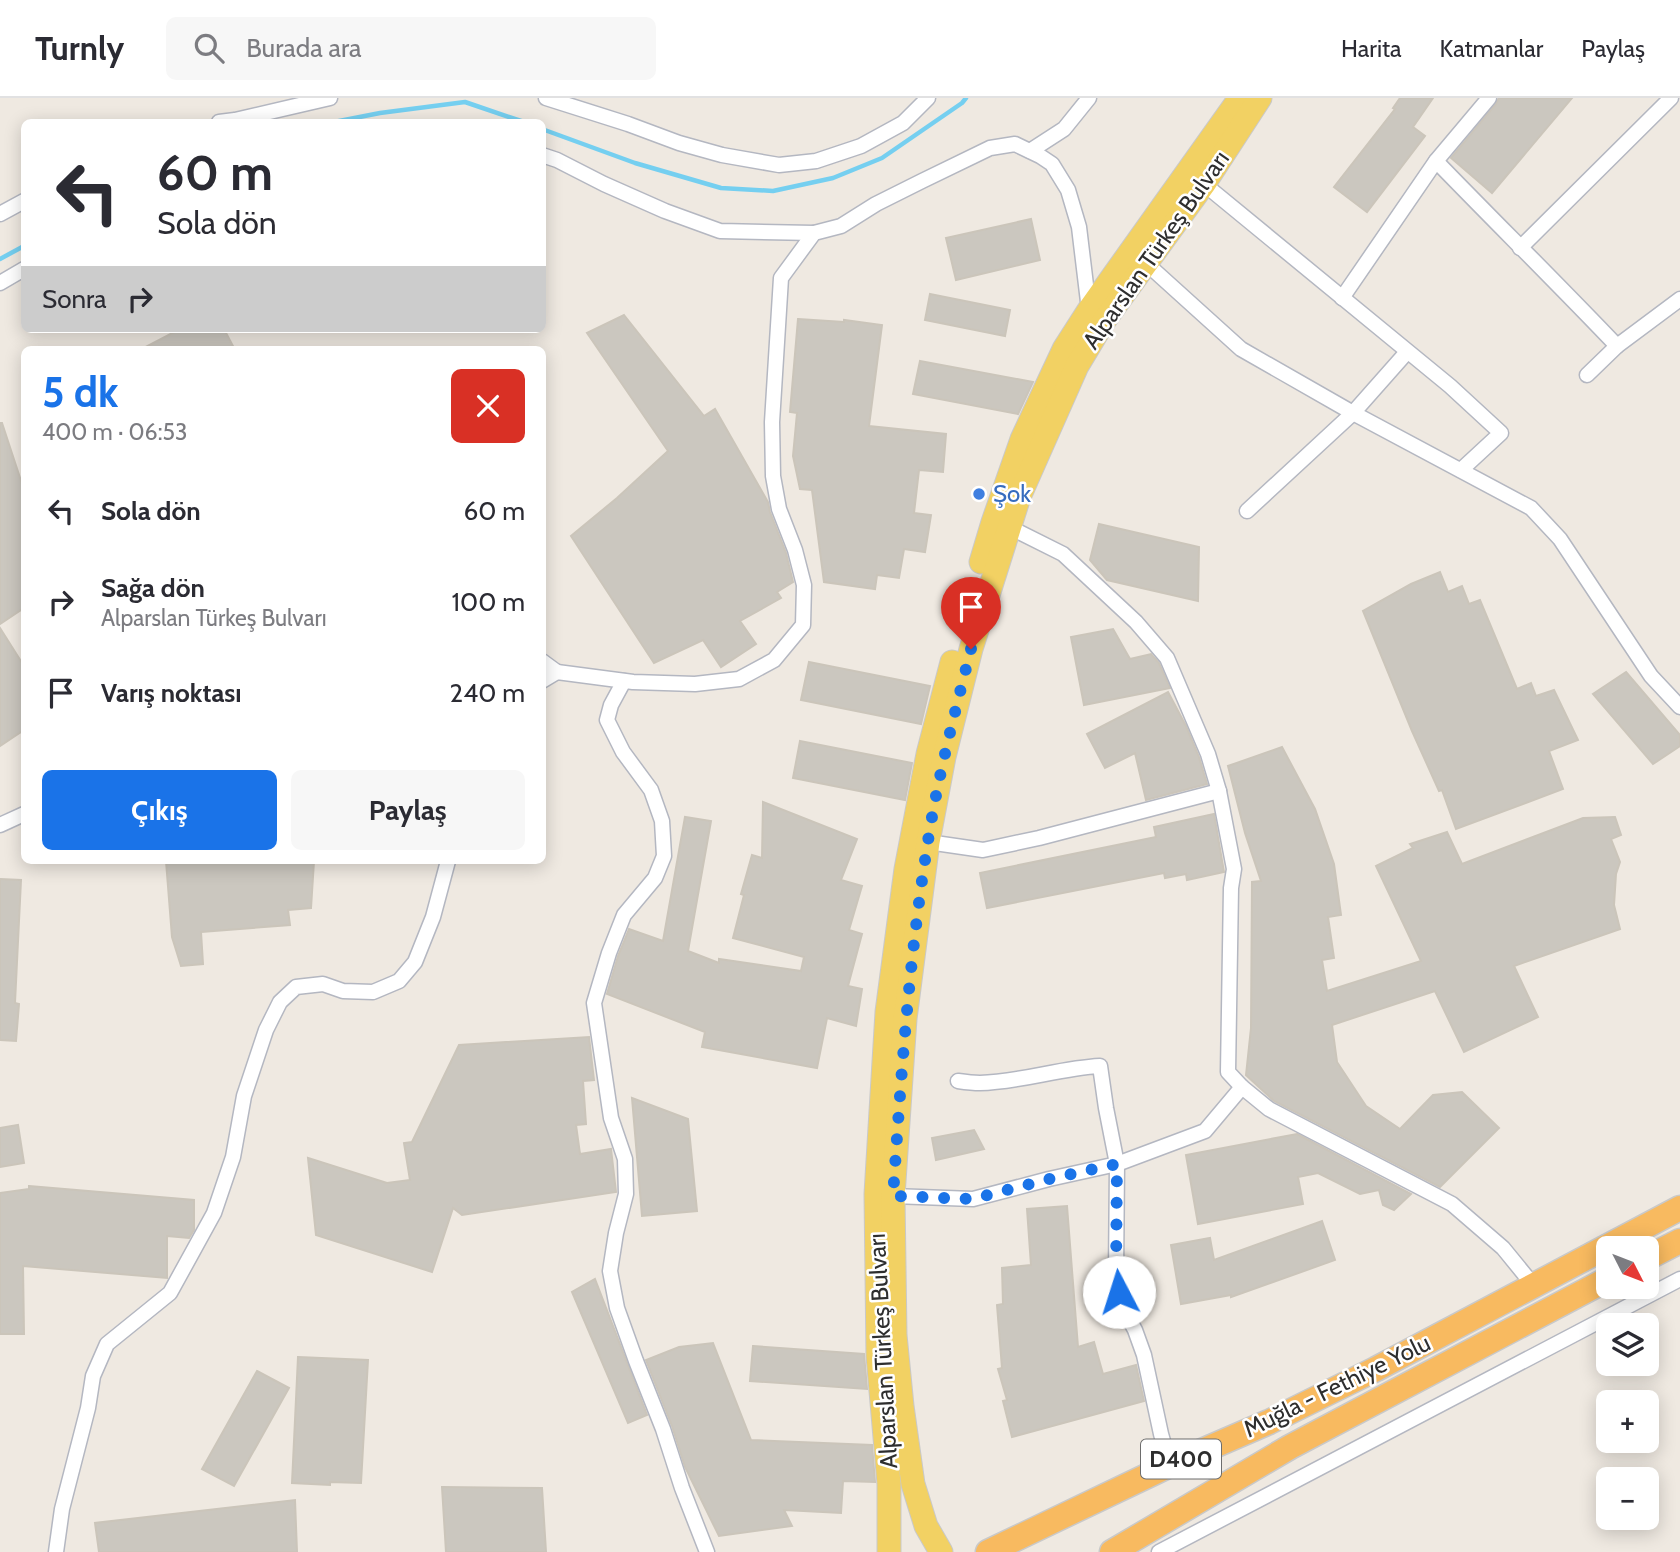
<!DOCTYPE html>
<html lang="tr">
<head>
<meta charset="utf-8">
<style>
  body { margin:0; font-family:Cabin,sans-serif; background:#f7f7f7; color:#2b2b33; height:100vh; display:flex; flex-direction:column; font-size:26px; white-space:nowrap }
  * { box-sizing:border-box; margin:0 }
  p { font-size:23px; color:#7c7c81 }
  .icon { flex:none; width:38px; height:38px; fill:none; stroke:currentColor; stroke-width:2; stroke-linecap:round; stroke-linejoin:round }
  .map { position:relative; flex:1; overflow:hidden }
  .sheet { position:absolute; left:21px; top:248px; width:525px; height:518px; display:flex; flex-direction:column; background:#fff; border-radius:10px; box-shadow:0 4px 18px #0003 }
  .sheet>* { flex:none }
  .top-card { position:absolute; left:21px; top:21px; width:525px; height:214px; border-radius:10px; box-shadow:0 4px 18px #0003; background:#fff; color:#2b2b33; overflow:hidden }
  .needle { width:46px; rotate:132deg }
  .tools { position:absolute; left:1596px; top:1138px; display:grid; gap:14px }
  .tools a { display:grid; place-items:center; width:63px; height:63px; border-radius:10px; background:#fff; box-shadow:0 4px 18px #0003; font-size:35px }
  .pin { position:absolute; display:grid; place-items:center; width:60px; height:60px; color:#fff; margin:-72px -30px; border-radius:50% 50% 50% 0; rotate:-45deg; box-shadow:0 0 7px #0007 }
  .pin .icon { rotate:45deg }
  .me { position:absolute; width:77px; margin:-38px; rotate:355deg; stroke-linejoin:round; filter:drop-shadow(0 0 5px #0008) }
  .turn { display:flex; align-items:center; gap:24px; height:147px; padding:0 21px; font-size:32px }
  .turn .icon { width:91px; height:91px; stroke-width:2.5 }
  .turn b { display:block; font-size:49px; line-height:60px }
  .then { display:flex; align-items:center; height:66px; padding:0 21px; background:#0003; gap:14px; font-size:26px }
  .round { display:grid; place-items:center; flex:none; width:74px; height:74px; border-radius:10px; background:#f7f7f7 }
  .summary { display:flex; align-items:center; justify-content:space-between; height:119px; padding:0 21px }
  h1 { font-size:42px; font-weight:700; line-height:52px; color:#1a73e8 }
  .button { display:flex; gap:14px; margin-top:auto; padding:14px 21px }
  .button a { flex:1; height:80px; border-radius:10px; background:#1a73e8; color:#fff; font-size:28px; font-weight:700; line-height:80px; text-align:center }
  .button a+a { background:#f7f7f7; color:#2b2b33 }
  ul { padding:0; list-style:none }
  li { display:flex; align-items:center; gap:21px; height:91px; padding:0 21px }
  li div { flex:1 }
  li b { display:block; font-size:26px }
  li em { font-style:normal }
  header { display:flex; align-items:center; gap:42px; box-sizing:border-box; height:98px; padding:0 35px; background:#fff; border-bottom:2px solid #e1e1e2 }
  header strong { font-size:33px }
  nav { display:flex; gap:38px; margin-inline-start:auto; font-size:24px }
  .search { width:490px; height:63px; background:#f7f7f7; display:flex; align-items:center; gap:18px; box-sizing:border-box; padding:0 24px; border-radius:10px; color:#7c7c81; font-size:26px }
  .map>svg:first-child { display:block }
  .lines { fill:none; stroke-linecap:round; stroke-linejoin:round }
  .stream { stroke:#75cff0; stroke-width:4.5 }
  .building { fill:#cbc7bf; stroke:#cbc5ba; stroke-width:2 }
  .minor-casing { stroke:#b4b7c1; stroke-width:17 }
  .primary-casing { stroke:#c9c9c9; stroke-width:25 }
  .trunk-casing { stroke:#c9c9c9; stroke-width:27 }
  .minor { stroke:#fff; stroke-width:14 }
  .primary { stroke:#f2d163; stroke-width:23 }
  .trunk { stroke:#f8ba60; stroke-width:24 }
  .route { stroke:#1a73e8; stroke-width:12; stroke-dasharray:0 21.6 }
  .shop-dot { fill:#3f7fe0; stroke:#fff; stroke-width:2.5 }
  .labels { text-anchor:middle; stroke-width:5; stroke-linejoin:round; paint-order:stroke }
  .shield { fill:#fff; stroke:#6d6d6d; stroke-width:2 }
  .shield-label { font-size:23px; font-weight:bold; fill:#2e2e2e }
  .street-label { font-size:24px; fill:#2e2e2e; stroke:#fff }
  .shop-label { font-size:24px; fill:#366cbe; stroke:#fff; text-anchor:start }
</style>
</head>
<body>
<header>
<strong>Turnly</strong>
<div class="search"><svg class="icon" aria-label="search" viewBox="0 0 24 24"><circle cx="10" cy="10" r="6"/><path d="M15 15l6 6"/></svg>Burada ara</div>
<nav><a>Harita</a><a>Katmanlar</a><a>Paylaş</a></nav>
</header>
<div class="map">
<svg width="1680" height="1454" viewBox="0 0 1680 1454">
  <rect width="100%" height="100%" fill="#efe9e1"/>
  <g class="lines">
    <g class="stream">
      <polyline points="334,24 380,15 465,4 524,24"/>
      <polyline points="542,31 635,65 721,90 773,93 833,80 882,60 962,5 966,0"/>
      <polyline points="0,161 24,148"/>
    </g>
  </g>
  <g class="building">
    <polygon points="1400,0 1433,0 1413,29 1425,38 1367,114 1334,89 1395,11 1393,10"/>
    <polygon points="1499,0 1572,0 1492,95 1451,60 1496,6"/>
    <polygon points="1031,121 1040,162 956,182 946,140"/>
    <polygon points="930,196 1010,212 1005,238 925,222"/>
    <polygon points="624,217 704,318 715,311 768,404 770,414 786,455 793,484 777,494 781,500 740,523 756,546 721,569 703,542 654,565 571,438 617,400 668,353 587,235"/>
    <polygon points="798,221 844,224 844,222 882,227 869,328 946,336 943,374 919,372 914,415 931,417 925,454 904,451 899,480 877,477 875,491 824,484 812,392 800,391 793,358 797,315 790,314"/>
    <polygon points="180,231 224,231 235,252 140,252"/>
    <polygon points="920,263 1033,284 1018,316 913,296"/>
    <polygon points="0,325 2,325 24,392 24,510 0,526"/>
    <polygon points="1099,426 1199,449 1198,503 1107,482 1090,462"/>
    <polygon points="1440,474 1448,494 1462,488 1469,506 1480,502 1517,591 1531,585 1536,598 1554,592 1578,642 1549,653 1563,691 1456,731 1442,692 1439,693 1412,633 1363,513 1411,486"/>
    <polygon points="0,530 24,568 24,632 0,648"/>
    <polygon points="1113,531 1130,561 1151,556 1159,565 1170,590 1084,607 1071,539"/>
    <polygon points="809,564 930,588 921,626 801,602"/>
    <polygon points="1626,574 1680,637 1680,648 1653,666 1593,596"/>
    <polygon points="1168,594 1186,628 1199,659 1207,686 1146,702 1135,655 1105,670 1087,636"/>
    <polygon points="800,643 912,665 905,702 793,680"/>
    <polygon points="1282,649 1315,711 1334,766 1341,817 1328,819 1334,860 1322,862 1327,893 1421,863 1376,768 1413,750 1410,746 1447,734 1462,766 1583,720 1615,719 1621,737 1611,741 1620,764 1616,776 1614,807 1620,831 1514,868 1538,919 1464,954 1435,893 1332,927 1337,964 1366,1008 1400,1031 1433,997 1462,994 1499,1030 1440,1089 1274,1003 1246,977 1251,930 1252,784 1261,783 1245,735 1228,668"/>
    <polygon points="763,704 857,741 841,782 862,788 849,832 862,836 848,888 862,891 856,928 827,920 817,970 702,949 705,934 607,896 618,858 629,831 663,843 685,719 711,723 688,853 719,865 719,861 801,873 804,859 733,840 744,797 741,796 752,757 762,760"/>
    <polygon points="1214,716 1224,774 1187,782 1186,776 1165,780 1164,775 987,810 980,775 1156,739 1154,729"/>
    <polygon points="166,763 314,763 311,810 288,812 290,827 201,834 203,866 181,868 172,839"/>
    <polygon points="0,781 21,782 15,905 19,906 16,943 0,942"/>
    <polygon points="589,939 594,982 583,983 586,1026 576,1027 580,1056 611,1051 616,1094 462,1117 453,1110 432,1174 316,1137 308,1060 387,1085 410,1082 404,1045 412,1044 459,947"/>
    <polygon points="632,1000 688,1021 697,1113 642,1118"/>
    <polygon points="18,1027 24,1065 0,1069 0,1030"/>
    <polygon points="974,1032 984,1051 936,1062 932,1040"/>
    <polygon points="1297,1036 1411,1096 1394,1112 1383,1107 1379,1092 1360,1096 1318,1075 1298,1079 1303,1106 1198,1126 1186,1057"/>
    <polygon points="29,1088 194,1102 194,1132 189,1140 167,1138 167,1180 23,1168 24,1236 0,1236 0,1095 29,1091"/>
    <polygon points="1067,1108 1078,1249 1094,1244 1103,1276 1136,1267 1144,1303 1012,1339 1003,1303 1007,1302 998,1271 1002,1270 997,1207 1003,1206 1002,1170 1031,1167 1027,1111"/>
    <polygon points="1322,1123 1335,1162 1231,1199 1231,1197 1181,1206 1171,1147 1210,1140 1214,1162"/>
    <polygon points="595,1181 647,1317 628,1325 572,1194"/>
    <polygon points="713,1245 751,1342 872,1347 875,1384 843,1383 841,1415 784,1412 792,1428 719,1438 685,1369 672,1328 646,1262 679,1249"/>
    <polygon points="753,1248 864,1256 867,1291 750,1283"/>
    <polygon points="298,1259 368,1262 361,1385 330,1384 330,1387 292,1385"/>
    <polygon points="257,1273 289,1290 234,1388 202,1371"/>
    <polygon points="442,1389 542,1390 546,1454 446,1454"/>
    <polygon points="295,1402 297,1454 99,1454 95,1425"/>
  </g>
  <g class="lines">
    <defs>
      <g id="minor">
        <polyline points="546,0 628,26 679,45 722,57 779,67 816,63 861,48 903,25 928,0"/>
        <polyline points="219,24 235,22 330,0"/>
        <polyline points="1030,53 1064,31 1089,0"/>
        <polyline points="542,57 557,62 604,86 665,113 720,133 814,135"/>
        <path d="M 1436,63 C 1496,125 1558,186 1617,248"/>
        <polyline points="1204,86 1450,288 1501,335 1461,372"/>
        <polyline points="0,116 24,103"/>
        <polyline points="1520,150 1671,0"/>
        <polyline points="1147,166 1241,251 1353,315 1531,410 1560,441 1651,578 1680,609"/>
        <polyline points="0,185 24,171"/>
        <polyline points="1342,200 1436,63 1489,0"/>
        <polyline points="1587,277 1617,248 1680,201"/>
        <polyline points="1247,413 1353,315 1407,254"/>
        <polyline points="1009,429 1063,456 1136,524 1167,560 1208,656 1219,693 1234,771 1231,790 1228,974 1242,989 1269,1011 1452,1106 1503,1150 1534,1188"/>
        <polyline points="542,563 557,574"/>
        <polyline points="542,583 557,574 633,584 695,586 739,581 774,562 803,527 804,487 795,452 779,411 773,378 772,324 781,180 814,135 841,128 876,106 922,83 990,50 1015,46 1040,58 1052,66 1068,92 1079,129 1089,212"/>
        <polyline points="624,583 611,607 607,622 623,654 651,692 662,723 664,758 655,780 624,817 609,855 594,905 611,1020 625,1061 626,1096 616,1135 610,1173 617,1210 636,1263 663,1331 682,1390 707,1454"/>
        <polyline points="0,727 24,716"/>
        <polyline points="928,744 983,752 1039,740 1219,693"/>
        <path d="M 958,983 C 965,984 973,985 980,985 C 1021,984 1060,970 1100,968 L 1106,1010 L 1117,1066 L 1116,1177 L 1123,1210 L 1135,1232 L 1144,1257 L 1161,1336 L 1165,1350 L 1172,1366"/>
        <polyline points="893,1098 973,1101 1049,1081 1117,1066 1205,1033 1242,989"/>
        <polyline points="56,1454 62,1411 88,1310 93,1278 107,1246 170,1195 214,1115 233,1059 244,998 266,932 280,904 296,889 323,886 343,893 373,894 399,883 415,864 433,819 448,763"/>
        <polyline points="1159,1454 1680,1181"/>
      </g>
      <g id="primary">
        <polyline points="981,464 993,424 1022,341 1064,251 1089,212 1240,0"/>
        <polyline points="889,1454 889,1386 878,1258 876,1096 887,914 906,771 928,656 952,564"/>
        <polyline points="941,1454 926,1428 913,1386 902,1308 895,1237 893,1098 905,921 928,744 944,659 971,551 1019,399 1077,268 1104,223 1204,86 1260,0"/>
      </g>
      <g id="trunk">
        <polyline points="1647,1160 1680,1143"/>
        <polyline points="988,1454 1172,1366 1269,1324 1376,1271 1680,1110"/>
        <polyline points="1112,1454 1290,1349 1608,1181"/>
      </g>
    </defs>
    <use href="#minor" class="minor-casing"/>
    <use href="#primary" class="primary-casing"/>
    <use href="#trunk" class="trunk-casing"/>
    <use href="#minor" class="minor"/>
    <use href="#primary" class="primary"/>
    <use href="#trunk" class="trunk"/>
  </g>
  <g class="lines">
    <path class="route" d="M 971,551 C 955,614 938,678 928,743 C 909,860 901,979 893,1098 L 973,1101 L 1049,1081 L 1117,1066 L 1116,1177 L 1119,1194"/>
  </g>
  <circle class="shop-dot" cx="979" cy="396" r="7"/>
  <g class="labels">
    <rect class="shield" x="1141" y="1341.5" width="80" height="39" rx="5"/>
    <g class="shield-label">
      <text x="1181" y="1369">D400</text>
    </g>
    <g class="street-label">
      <text transform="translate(1156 152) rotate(-55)" y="8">Alparslan Türkeş Bulvarı</text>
      <text transform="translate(883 1253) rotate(-93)" y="8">Alparslan Türkeş Bulvarı</text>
      <text transform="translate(1337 1288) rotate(-26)" y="8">Muğla - Fethiye Yolu</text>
    </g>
    <g class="shop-label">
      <text x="993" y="404">Şok</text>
    </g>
  </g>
</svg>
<div class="tools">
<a><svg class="needle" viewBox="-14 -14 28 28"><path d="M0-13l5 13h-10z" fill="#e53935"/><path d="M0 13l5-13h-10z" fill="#7c7c81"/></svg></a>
<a><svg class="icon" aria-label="layers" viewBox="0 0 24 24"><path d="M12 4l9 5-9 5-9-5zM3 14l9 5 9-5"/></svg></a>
<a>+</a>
<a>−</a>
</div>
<div class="pin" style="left:971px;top:551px;background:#d93025"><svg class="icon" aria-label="arrive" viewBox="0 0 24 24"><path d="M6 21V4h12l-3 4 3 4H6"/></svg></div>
<svg class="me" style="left:1119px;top:1194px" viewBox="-20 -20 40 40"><circle r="19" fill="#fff"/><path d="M0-13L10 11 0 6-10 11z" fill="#1a73e8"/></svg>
<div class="top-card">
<div class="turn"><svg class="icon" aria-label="left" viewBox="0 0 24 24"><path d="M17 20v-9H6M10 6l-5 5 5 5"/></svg><div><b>60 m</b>Sola dön</div></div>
<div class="then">Sonra<svg class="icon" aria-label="right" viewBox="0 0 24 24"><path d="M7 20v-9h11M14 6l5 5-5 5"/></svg></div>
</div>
<section class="sheet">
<div class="summary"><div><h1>5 dk</h1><p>400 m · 06:53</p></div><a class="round" style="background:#d93025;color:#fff"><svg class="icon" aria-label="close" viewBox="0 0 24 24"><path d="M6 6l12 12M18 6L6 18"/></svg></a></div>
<ul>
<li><svg class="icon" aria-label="left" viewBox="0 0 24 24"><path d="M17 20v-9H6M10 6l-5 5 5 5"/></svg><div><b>Sola dön</b></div><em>60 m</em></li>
<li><svg class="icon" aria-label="right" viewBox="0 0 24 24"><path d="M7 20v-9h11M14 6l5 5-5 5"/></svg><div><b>Sağa dön</b><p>Alparslan Türkeş Bulvarı</p></div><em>100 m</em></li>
<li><svg class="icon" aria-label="arrive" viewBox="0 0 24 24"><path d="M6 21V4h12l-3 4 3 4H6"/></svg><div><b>Varış noktası</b></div><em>240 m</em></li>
</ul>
<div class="button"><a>Çıkış</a><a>Paylaş</a></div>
</section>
</div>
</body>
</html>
